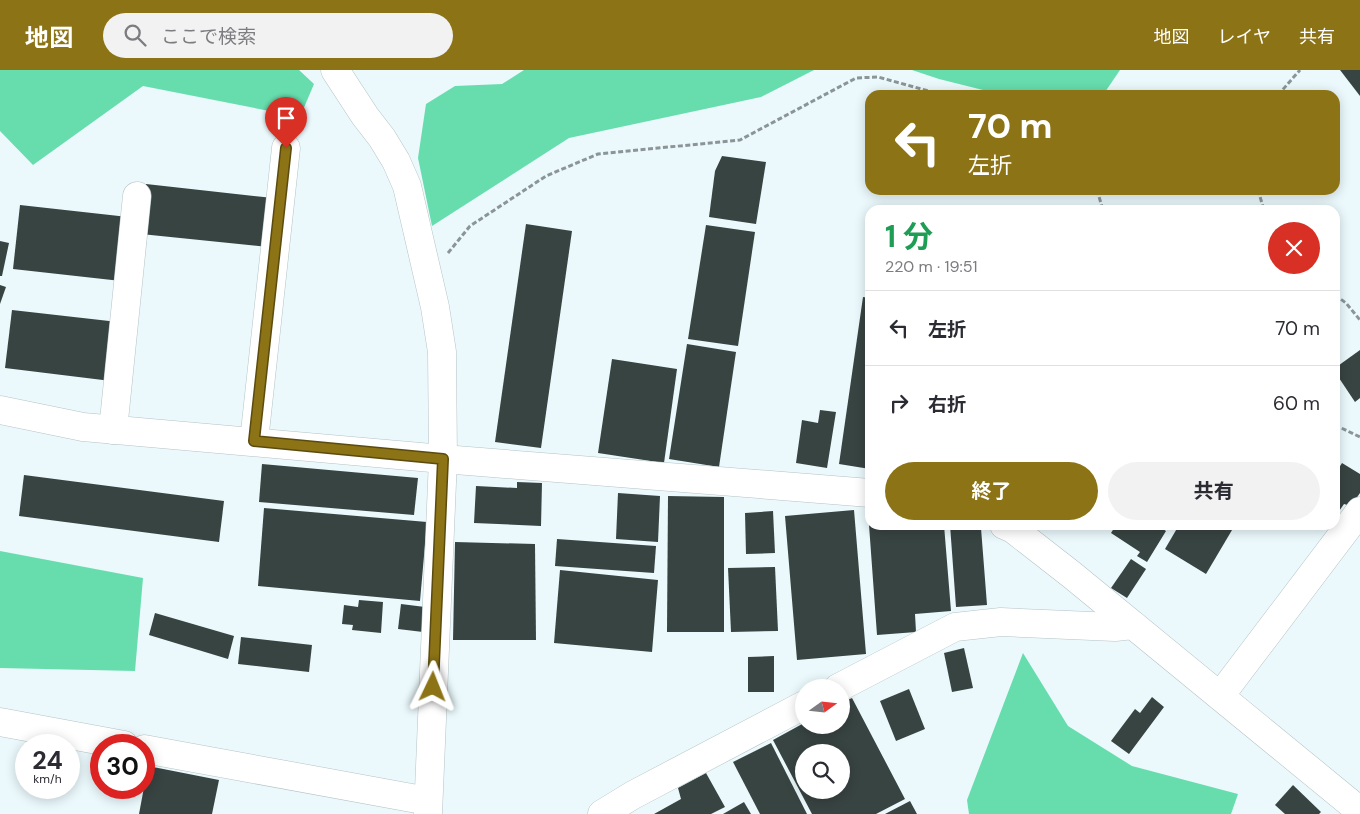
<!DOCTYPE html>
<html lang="ja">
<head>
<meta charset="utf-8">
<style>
  body { margin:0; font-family:"DM Sans","Noto Sans JP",sans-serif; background:#f2f2f3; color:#2b2b33; height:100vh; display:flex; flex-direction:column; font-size:19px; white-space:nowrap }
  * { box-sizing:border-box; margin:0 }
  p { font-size:16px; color:#7c7c81 }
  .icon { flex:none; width:28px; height:28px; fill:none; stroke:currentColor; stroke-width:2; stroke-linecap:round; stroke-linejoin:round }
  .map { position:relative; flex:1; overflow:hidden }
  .drawer { position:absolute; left:865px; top:135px; width:475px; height:325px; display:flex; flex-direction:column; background:#fff; border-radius:15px; box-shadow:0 2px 12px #0003 }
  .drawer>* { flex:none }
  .hud { position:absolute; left:865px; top:20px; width:475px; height:105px; border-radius:15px; box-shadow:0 2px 12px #0003; background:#8c7316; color:#fff; overflow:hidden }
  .needle { width:32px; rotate:75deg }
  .controls { position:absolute; left:795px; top:609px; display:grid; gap:10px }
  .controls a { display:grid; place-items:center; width:55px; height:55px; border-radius:50%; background:#fff; box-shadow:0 2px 12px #0003; font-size:25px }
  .speed { position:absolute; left:15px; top:664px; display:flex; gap:10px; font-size:25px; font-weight:700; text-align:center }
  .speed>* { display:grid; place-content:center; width:65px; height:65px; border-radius:50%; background:#fff; box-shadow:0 2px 12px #0003; line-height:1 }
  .speed small { font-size:12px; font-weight:400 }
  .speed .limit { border:8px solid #d22; background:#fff; color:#111 }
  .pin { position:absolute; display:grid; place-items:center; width:42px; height:42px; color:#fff; margin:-51px -21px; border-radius:50% 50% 50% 0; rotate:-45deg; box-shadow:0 0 5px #0007 }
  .pin .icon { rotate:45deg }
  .me { position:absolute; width:55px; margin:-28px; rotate:2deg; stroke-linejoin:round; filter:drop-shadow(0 0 4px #0008) }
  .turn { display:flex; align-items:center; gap:18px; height:105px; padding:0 20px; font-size:22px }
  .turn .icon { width:65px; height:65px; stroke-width:2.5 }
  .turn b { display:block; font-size:35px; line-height:42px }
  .round { display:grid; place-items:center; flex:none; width:52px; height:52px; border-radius:26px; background:#f2f2f3 }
  .head { display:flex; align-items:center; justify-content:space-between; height:85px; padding:0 20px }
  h1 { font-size:30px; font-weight:700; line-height:38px; color:#1e9e55 }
  .button { display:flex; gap:10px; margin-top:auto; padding:10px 20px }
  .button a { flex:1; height:58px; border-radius:30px; background:#8c7316; color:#fff; font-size:20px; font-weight:700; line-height:58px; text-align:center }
  .button a+a { background:#f2f2f3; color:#2b2b33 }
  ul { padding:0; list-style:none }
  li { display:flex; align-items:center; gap:15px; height:75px; padding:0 20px; border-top:1px solid #e1e1e2 }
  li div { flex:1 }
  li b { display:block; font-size:19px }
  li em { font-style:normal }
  header { display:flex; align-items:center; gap:30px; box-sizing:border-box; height:70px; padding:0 25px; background:#8c7316; color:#fff }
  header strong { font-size:24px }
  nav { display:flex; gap:28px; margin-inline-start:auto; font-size:18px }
  .search { width:350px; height:45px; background:#f2f2f3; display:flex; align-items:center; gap:12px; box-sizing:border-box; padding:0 18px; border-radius:28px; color:#7c7c81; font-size:19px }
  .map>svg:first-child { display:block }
  .forest { fill:#67ddae }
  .building { fill:#384442; fill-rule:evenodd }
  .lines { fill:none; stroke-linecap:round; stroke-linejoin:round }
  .minor-casing { stroke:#b5c3c6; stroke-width:29 }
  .path { stroke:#8b9597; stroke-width:3; stroke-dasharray:5 2.5; stroke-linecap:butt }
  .minor { stroke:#fff; stroke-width:28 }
  .route-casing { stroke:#5b4b0e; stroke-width:12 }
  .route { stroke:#8c7316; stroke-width:9 }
</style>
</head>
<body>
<header>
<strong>地図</strong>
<div class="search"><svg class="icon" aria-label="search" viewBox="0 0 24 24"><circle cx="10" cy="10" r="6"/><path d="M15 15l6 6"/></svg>ここで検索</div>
<nav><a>地図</a><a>レイヤ</a><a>共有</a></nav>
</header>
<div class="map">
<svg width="1360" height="744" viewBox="0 0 1360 744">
  <rect width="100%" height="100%" fill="#ebf9fc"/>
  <g class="forest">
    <polygon points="0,0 299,0 314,14 300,47 143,16 33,95 0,61"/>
    <polygon points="524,0 814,0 761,27 569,68 432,156 418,88 426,34 455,16 502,14"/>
    <polygon points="912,0 1120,0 1103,25 1003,25 939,9"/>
    <polygon points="0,481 143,508 135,601 0,598"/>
    <polygon points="1023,583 1068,656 1132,696 1238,724 1231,744 969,744 967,730"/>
  </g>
  <g class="building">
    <polygon points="1340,0 1360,0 1360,26"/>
    <polygon points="722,86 766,92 756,154 709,147 715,101"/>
    <polygon points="146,114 273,128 268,177 141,164"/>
    <polygon points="20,135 128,147 121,211 13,199"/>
    <polygon points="526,154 572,161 541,378 495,372"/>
    <polygon points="706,155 755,162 738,276 688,269"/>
    <polygon points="0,171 9,173 2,206 0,206"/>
    <polygon points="0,215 6,217 0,234"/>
    <polygon points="863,227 870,228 870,399 839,394"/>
    <polygon points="12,240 118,252 111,311 5,298"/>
    <polygon points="687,274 736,282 719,397 669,389"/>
    <polygon points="1360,280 1360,328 1355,332 1335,302 1335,298"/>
    <polygon points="612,289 677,299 664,393 598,383"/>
    <polygon points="820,340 836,342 827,398 796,393 802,350 818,353"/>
    <polygon points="1342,393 1360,404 1360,423 1351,436 1344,434 1335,447 1335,404"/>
    <polygon points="262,394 418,408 414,445 259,432"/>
    <polygon points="24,405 224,431 219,472 19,446"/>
    <polygon points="517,412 542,413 541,456 474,453 476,416 517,418"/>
    <polygon points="618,423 660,426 658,472 616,469"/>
    <polygon points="668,426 724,427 724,562 667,562"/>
    <polygon points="264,438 427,452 420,531 258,516"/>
    <polygon points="854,440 866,584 797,590 785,446"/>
    <polygon points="773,441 775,483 746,484 745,443"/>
    <polygon points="869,455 944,455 951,541 915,544 916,562 877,565"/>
    <polygon points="950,455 965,455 966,459 981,458 987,535 956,537"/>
    <polygon points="1116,455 1157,455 1166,461 1147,492 1137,486 1140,482 1111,463"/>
    <polygon points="1179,455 1235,455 1206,504 1165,479"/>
    <polygon points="557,469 656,476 654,503 555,496"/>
    <polygon points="455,472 535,474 536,570 453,570"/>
    <polygon points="1131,489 1146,499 1127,528 1111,518"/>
    <polygon points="775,497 778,561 731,562 728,498"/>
    <polygon points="560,500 658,510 652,582 554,573"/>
    <polygon points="359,530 383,532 381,563 352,560 353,555 342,554 344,535 358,537"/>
    <polygon points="401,534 425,537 423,562 398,559"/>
    <polygon points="155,543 234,566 228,589 149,565"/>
    <polygon points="241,567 312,575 309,602 238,594"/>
    <polygon points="964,578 973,618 952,622 944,583"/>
    <polygon points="774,586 774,622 748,622 748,587"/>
    <polygon points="909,619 925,659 896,671 880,631"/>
    <polygon points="1152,627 1164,637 1129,684 1111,671 1135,639 1140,643"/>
    <path d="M 852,628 L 905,729 L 876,744 L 812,744 L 773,670 L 804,653 L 804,655 L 841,655 L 841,633 ZM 804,682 L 841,682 L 841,720 L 804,720 Z"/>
    <polygon points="771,673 807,744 760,744 733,692"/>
    <polygon points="148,696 219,710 212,744 139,744"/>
    <polygon points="706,703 725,737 711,744 654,744 681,729 678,718"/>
    <polygon points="1293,715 1321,742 1319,744 1285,744 1275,735"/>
    <polygon points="910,731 917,744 885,744"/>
    <polygon points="744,732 751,744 723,744"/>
  </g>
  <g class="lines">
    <defs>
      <g id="minor">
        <polyline points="335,0 365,46 382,68 396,91 407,116 435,237 442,282 443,389 428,744"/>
        <polyline points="0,340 83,357 443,389 870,423"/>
        <polyline points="113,360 137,126"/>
        <polyline points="254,371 286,78"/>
        <polyline points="1004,455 1013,459 1072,505 1360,741"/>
        <polyline points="838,618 955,557 1001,552 1115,557 1133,555"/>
        <polyline points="1220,626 1360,441"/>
        <polyline points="0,652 124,675"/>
        <polyline points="144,679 428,731"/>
        <polyline points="602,744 633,725 804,635"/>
      </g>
    </defs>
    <use href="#minor" class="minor-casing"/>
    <g class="path">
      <polyline points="1278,25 1300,0"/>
      <polyline points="1097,120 1103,140"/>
      <polyline points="1258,120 1264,140"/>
      <polyline points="448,183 470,156 546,106 598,84 740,70 856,8 878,7 943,25"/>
      <polyline points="1335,225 1346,233 1360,250"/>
      <polyline points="1335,355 1360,367"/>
    </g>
    <use href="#minor" class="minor"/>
  </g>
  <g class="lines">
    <defs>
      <polyline id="route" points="286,78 254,371 443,389 433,617"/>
    </defs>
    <use href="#route" class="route-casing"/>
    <use href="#route" class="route"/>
  </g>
</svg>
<div class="controls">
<a><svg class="needle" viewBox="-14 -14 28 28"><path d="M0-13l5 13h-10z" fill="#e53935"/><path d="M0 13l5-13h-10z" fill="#7c7c81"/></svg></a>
<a><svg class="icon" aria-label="search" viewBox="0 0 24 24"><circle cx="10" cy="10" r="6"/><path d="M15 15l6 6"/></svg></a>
</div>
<div class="speed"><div>24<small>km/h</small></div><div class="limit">30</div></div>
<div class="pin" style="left:286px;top:78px;background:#d93025"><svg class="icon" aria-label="arrive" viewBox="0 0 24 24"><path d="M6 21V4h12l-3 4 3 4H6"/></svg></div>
<svg class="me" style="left:433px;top:617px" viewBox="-20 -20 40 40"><path d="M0-17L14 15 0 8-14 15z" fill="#8c7316" stroke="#fff" stroke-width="4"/></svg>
<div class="hud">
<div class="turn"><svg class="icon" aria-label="left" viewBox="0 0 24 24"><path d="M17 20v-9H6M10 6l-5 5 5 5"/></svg><div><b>70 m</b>左折</div></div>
</div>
<section class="drawer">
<div class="head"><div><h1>1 分</h1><p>220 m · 19:51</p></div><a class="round" style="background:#d93025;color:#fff"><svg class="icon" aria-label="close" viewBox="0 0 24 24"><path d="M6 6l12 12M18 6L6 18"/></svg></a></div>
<ul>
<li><svg class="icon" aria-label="left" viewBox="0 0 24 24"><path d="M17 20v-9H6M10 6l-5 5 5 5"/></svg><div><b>左折</b></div><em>70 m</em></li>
<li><svg class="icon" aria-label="right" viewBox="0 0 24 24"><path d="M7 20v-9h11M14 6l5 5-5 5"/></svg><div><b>右折</b></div><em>60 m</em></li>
</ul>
<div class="button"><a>終了</a><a>共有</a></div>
</section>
</div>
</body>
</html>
